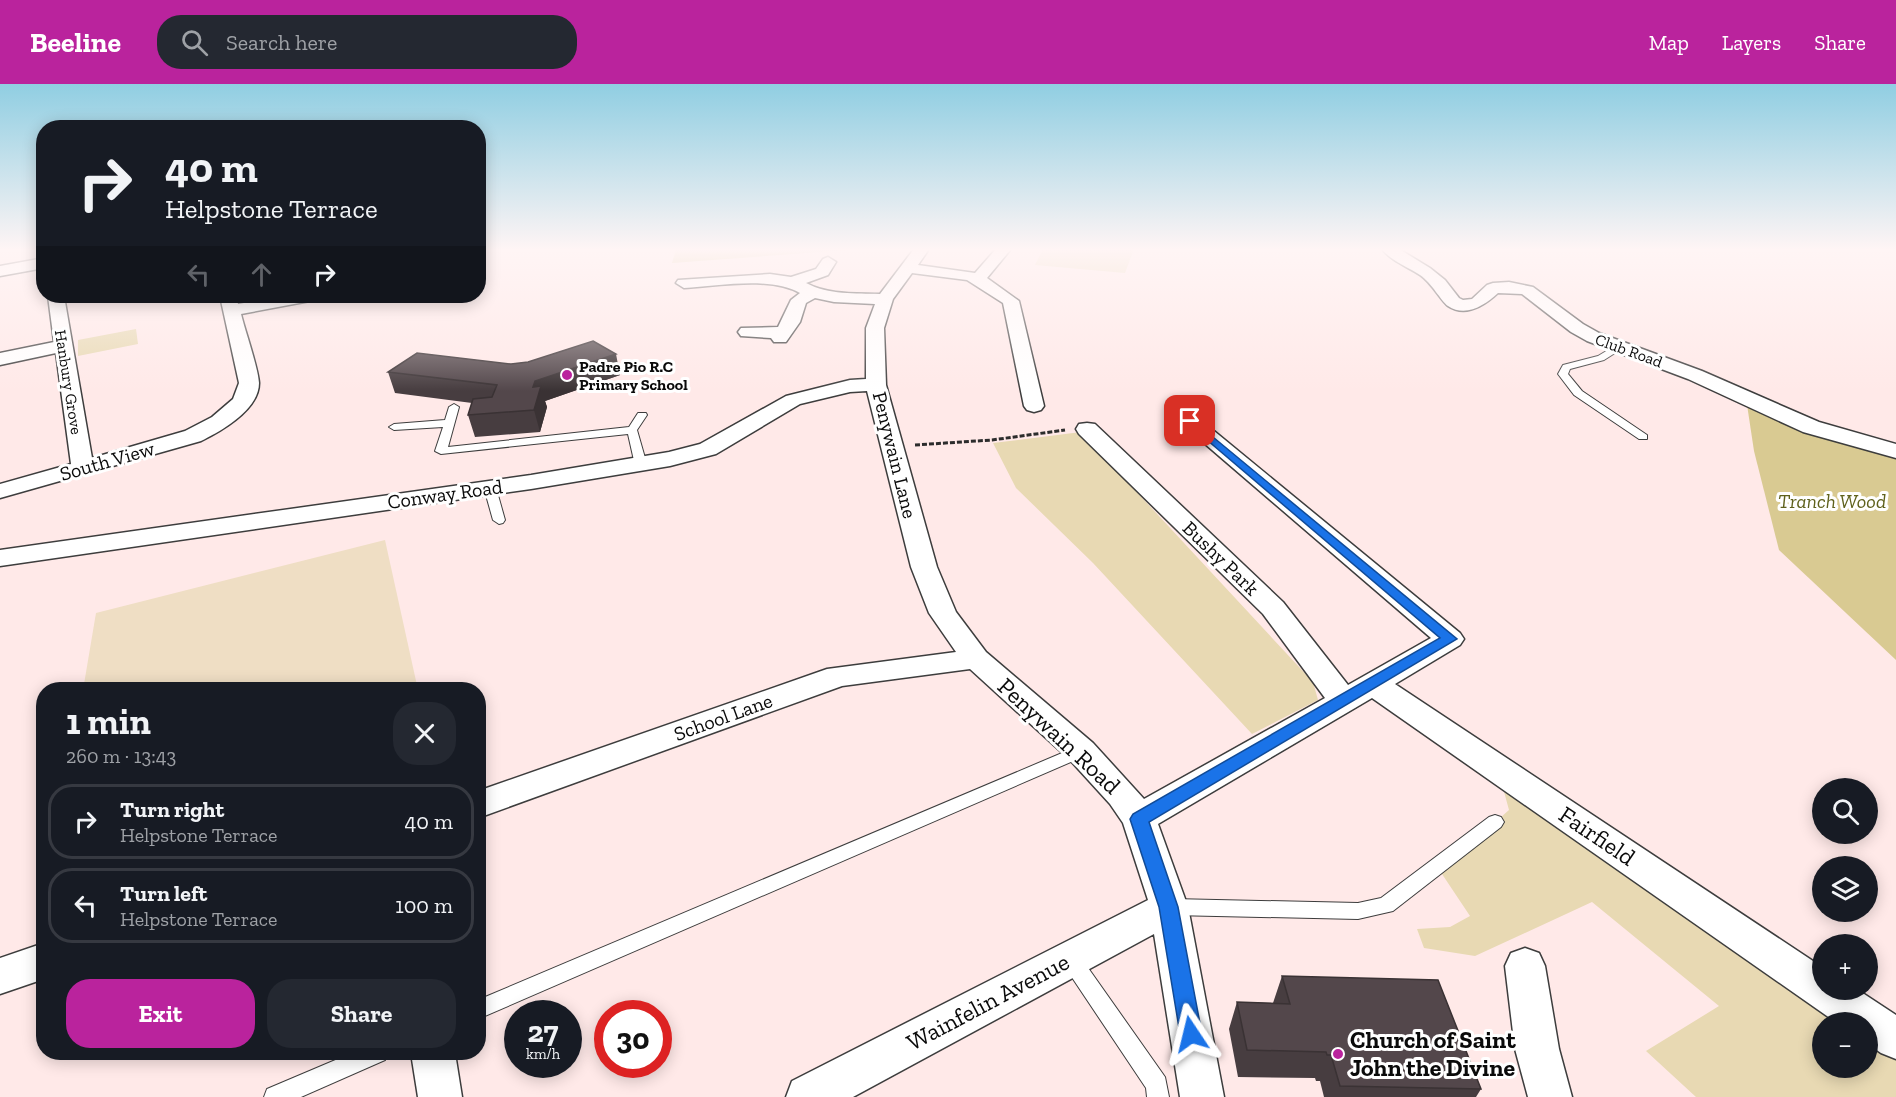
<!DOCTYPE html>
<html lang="en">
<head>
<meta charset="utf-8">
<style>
  body { margin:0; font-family:"Zilla Slab",serif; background:#242831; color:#f1f3f6; height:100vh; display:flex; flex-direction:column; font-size:22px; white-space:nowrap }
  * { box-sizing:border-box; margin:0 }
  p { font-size:20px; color:#9ea1a6 }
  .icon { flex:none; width:33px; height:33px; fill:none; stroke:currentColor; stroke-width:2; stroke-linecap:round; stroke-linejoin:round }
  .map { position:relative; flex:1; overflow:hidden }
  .side { position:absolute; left:36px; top:598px; width:450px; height:378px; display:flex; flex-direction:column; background:#171b24; border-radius:24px; box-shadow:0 3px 15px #0003 }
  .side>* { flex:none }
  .banner { position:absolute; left:36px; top:36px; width:450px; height:183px; border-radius:24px; box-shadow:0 3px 15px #0003; background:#171b24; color:#f1f3f6; overflow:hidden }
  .tools { position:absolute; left:1812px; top:694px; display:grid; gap:12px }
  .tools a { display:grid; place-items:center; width:66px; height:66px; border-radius:50%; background:#171b24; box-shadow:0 3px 15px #0003; font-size:30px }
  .speed { position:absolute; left:504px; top:916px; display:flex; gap:12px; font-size:30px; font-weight:700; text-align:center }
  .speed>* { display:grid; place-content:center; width:78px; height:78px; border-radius:50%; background:#171b24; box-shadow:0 3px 15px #0003; line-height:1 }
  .speed small { font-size:15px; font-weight:400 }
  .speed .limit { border:9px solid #d22; background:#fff; color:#111 }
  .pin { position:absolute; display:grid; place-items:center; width:51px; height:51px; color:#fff; margin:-26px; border-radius:12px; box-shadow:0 3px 9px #0006 }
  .me { position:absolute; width:66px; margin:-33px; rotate:350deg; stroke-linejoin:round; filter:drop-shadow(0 0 4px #0008) }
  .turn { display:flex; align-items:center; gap:21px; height:126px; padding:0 30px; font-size:27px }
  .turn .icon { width:78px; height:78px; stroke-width:2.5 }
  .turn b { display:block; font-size:42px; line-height:51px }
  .lanes { display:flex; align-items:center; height:57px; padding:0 30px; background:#0003; justify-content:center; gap:30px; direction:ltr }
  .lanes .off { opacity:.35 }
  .round { display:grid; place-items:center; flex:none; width:63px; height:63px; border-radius:24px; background:#242831 }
  .head { display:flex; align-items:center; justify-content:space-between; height:102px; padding:0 30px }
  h1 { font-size:36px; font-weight:700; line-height:45px }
  .action { display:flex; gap:12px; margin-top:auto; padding:12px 30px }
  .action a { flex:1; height:69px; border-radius:24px; background:#ba239d; color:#fff; font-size:24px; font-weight:700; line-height:69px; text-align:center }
  .action a+a { background:#242831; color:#f1f3f6 }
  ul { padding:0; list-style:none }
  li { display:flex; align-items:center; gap:18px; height:75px; margin:0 12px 9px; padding:0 18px; border:3px solid #363941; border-radius:24px }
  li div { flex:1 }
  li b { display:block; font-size:22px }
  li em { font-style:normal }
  header { display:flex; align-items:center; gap:36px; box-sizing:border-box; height:84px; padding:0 30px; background:#ba239d; color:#fff }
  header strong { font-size:28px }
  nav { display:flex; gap:33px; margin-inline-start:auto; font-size:21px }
  .search { width:420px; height:54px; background:#242831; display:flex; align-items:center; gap:15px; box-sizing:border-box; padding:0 21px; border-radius:24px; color:#9ea1a6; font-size:22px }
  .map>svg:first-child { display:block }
  .green { fill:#e8d9b3 }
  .forest { fill:#d9ca92 }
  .pitch { fill:#efdec4 }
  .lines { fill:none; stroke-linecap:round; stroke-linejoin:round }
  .lane-casing { stroke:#3d3d3d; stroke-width:2 }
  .street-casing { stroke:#3d3d3d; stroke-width:3 }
  .path { stroke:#2c2c2c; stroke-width:3; stroke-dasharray:5 2; stroke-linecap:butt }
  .lane { fill:#fff; fill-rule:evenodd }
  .street { fill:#fff; fill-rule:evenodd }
  .wall { fill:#473d40 }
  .shaded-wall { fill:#3a3234 }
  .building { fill:#53474b; stroke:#3a3234; stroke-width:1.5 }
  .route { fill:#1a73e8; stroke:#114b97; stroke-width:1.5 }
  .poi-dot { fill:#ba239d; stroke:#fff; stroke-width:2 }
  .labels { text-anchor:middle; stroke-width:6; stroke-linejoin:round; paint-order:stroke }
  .far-street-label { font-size:16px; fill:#0a0a0a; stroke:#fff }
  .far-poi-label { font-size:16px; font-weight:bold; fill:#0a0a0a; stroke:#fff; text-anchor:start }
  .street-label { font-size:20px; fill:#0a0a0a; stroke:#fff }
  .park-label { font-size:20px; font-style:italic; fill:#5f611c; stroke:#fff }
  .near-street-label { font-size:24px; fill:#0a0a0a; stroke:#fff }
  .near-poi-label { font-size:24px; font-weight:bold; fill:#0a0a0a; stroke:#fff; text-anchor:start }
</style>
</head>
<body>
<header>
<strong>Beeline</strong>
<div class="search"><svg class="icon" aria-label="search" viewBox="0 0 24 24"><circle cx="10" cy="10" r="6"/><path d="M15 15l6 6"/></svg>Search here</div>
<nav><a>Map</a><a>Layers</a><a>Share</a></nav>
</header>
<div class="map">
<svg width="1896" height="1013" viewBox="0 0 1896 1013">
  <rect width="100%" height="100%" fill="#ffe9e8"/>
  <g class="green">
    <polygon points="1043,165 1134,165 1125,189 1035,181"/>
    <polygon points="136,245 138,260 78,272 78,256"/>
    <polygon points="1081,348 1313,598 1318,616 1252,650 1093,479 1016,404 993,359"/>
    <polygon points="1503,704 1850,939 1822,939 1822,984 1868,984 1868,951 1896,970 1896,1013 1696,1013 1646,967 1719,922 1592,818 1475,872 1424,864 1417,845 1450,843 1470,832 1440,787 1509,726"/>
  </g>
  <g class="forest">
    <polygon points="676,165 860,165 672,179"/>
    <polygon points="1746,314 1896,367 1896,576 1779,466 1754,367"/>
  </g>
  <polygon class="pitch" points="385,456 418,606 83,606 96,529"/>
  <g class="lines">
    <defs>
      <g id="lane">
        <polygon points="1618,260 1626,262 1604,276 1570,285 1568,290 1582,307 1647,351 1647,355 1639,355 1574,311 1558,290 1563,281 1598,272"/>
        <polygon points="454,320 459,323 448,363 629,343 638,329 646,329 647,331 637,346 647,381 641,384 635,381 628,350 441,370 435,367 443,343 394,346 389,343 394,340 445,336 449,323"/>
        <polygon points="490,400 496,404 505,436 503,439 499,440 493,436 484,404"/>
        <polygon points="1081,661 1087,663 1089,667 1087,671 478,935 478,916"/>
        <polygon points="1495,731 1501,733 1504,738 1501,743 1393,827 1358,835 1172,831 1165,829 1162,823 1165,817 1172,815 1358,819 1381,814 1489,733"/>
        <polygon points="1072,868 1079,871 1165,993 1169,1013 1147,1013 1146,1004 1065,883 1062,877 1065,871"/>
        <polygon points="352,969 388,969 385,976 301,1013 264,1013 267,1005"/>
      </g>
      <g id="street">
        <path d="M 914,165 L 929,165 L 918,181 L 975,189 L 996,165 L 1011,165 L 987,194 L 1019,217 L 1044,322 L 1041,326 L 1034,328 L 1027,326 L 1024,322 L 1003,219 L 967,196 L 912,189 L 893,215 L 884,244 L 886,301 L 937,483 L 956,528 L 986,568 L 1093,659 L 1144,715 L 1325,614 L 1263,530 L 1079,350 L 1076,345 L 1079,340 L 1087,339 L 1095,340 L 1283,518 L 1348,601 L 1431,554 L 1183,341 L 1179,337 L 1183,333 L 1190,331 L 1197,333 L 1460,549 L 1464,555 L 1460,561 L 1395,600 L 1822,883 L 1822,906 L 1858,906 L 1896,931 L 1896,975 L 1881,969 L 1868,960 L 1868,939 L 1837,939 L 1372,614 L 1158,740 L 1188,823 L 1224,1013 L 1180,1013 L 1154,850 L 853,1013 L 786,1013 L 792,997 L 1148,816 L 1123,739 L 1110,720 L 1069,675 L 970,585 L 842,602 L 478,734 L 478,707 L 827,585 L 956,568 L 929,529 L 911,483 L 867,307 L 850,308 L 800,320 L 716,370 L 670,382 L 531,405 L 0,482 L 0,466 L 531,391 L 669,368 L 700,360 L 786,312 L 850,296 L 866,295 L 866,244 L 875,220 L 834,218 L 815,214 L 806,219 L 800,238 L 786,258 L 774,258 L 771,254 L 741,252 L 738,248 L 741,244 L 778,243 L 791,216 L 800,209 C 769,192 719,202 684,204 L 676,199 L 678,196 L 770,190 L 791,193 L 816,185 L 823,175 L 828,173 L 836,178 L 828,191 L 806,199 C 829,211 855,209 880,210 Z"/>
        <path d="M 1382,165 L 1399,165 L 1430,184 L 1445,196 L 1459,214 L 1463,216 L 1472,215 L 1487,201 L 1493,199 L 1509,198 L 1533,203 L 1583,240 L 1599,249 L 1702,287 L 1819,338 L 1896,360 L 1896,374 L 1803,348 L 1688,295 L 1587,257 L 1571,248 L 1522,210 L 1498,209 C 1485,221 1466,234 1448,222 C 1441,217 1432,199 1420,191 C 1408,183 1391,177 1382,165 Z"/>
        <polygon points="44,174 44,184 0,192 0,182"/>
        <path d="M 48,212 L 64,212 L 92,374 L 185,347 L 212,333 L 233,315 L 239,299 L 220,212 L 236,212 L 238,220 L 285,212 L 318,212 L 310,217 L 241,230 C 245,247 258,283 259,299 C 259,326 221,347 201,357 L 0,414 L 0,400 L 71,380 L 56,269 L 0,281 L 0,269 L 54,258 Z"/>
        <polygon points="44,859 44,895 0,910 0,874"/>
        <polygon points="1525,864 1539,869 1545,882 1559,965 1572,1013 1528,1013 1515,965 1505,882 1511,869"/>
        <polygon points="411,969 455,969 462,1013 418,1013"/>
      </g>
    </defs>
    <use href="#lane" class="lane-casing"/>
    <use href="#street" class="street-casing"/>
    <polyline class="path" points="915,361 992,356 1065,346"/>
    <use href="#lane" class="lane"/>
    <use href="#street" class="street"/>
  </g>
  <g class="wall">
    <polygon points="528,278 620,291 545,317 547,323 540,348 475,353 468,331 472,319 395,309 388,288 511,280"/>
    <polygon points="1282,892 1481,1005 1476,1013 1324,1013 1320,997 1316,997 1315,994 1238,993 1229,945 1237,918 1273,919"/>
  </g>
  <polygon class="shaded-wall" points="616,270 620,291 545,317 547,323 540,348 534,326 533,303 535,297"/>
  <g class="building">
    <polygon points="593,257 616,270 535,297 533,303 541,302 534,326 468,331 473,315 492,313 497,301 388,288 417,269 511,280 528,278"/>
    <polygon points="1282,892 1438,896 1481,1005 1340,1002 1331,971 1327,971 1326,968 1247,966 1237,918 1290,920"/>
  </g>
  <linearGradient id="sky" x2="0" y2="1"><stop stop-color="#90cee2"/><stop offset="0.54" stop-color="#fff5f5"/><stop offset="1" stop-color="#fff5f5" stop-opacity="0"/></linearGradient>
  <rect width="1896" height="307" fill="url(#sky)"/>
  <polygon class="route" points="1190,334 1457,555 1149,738 1178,823 1202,950 1198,957 1191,960 1183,957 1180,950 1159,823 1130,735 1133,730 1440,554 1187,339 1185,337"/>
  <g class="poi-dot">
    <circle cx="567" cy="291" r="6"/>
    <circle cx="1338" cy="970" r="6"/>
  </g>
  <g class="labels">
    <g class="far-street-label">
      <text transform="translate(1629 266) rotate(20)" y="6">Club Road</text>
      <text transform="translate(69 298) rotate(81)" y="6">Hanbury Grove</text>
    </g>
    <g class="far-poi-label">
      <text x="579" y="288">Padre Pio R.C<tspan x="579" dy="18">Primary School</tspan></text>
    </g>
    <g class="street-label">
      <text transform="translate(895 371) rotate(76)" y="7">Penywain Lane</text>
      <text transform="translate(107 377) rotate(-16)" y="7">South View</text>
      <text transform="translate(445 410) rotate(-8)" y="7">Conway Road</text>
      <text transform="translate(1221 474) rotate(44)" y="7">Bushy Park</text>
      <text transform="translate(723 633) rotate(-20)" y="7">School Lane</text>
    </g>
    <g class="park-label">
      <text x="1832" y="424">Tranch Wood</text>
    </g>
    <g class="near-street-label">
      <text transform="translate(1059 652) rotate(43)" y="8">Penywain Road</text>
      <text transform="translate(1597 752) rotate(34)" y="8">Fairfield</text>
      <text transform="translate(988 918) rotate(-28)" y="8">Wainfelin Avenue</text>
    </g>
    <g class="near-poi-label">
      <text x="1350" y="964">Church of Saint<tspan x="1350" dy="28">John the Divine</tspan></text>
    </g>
  </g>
</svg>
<div class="tools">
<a><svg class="icon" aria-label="search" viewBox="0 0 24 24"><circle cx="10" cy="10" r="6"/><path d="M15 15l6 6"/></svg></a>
<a><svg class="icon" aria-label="layers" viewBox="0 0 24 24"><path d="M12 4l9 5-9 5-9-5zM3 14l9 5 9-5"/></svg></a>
<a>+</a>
<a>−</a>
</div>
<div class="speed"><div>27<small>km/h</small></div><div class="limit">30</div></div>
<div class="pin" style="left:1190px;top:337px;background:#d93025"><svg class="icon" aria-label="arrive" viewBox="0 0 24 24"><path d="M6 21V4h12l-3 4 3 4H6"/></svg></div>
<svg class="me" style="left:1191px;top:950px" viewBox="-20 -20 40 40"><path d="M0-17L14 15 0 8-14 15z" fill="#1a73e8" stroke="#fff" stroke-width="4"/></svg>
<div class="banner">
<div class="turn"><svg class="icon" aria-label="right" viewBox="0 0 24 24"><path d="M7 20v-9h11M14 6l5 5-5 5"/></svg><div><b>40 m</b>Helpstone Terrace</div></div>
<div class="lanes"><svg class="icon off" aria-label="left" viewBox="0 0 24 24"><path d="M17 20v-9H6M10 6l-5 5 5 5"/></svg><svg class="icon off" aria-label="ahead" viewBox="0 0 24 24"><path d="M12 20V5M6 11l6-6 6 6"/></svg><svg class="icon" aria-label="right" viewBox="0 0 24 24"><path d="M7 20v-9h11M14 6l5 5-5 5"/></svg></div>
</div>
<section class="side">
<div class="head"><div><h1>1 min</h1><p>260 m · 13:43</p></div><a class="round"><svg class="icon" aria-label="close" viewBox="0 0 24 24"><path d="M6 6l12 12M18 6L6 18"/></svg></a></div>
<ul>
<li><svg class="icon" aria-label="right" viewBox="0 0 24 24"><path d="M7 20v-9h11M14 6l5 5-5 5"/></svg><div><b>Turn right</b><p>Helpstone Terrace</p></div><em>40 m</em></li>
<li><svg class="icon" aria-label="left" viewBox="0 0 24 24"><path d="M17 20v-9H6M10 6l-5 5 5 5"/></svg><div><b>Turn left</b><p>Helpstone Terrace</p></div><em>100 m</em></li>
</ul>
<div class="action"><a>Exit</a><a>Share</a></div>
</section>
</div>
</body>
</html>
